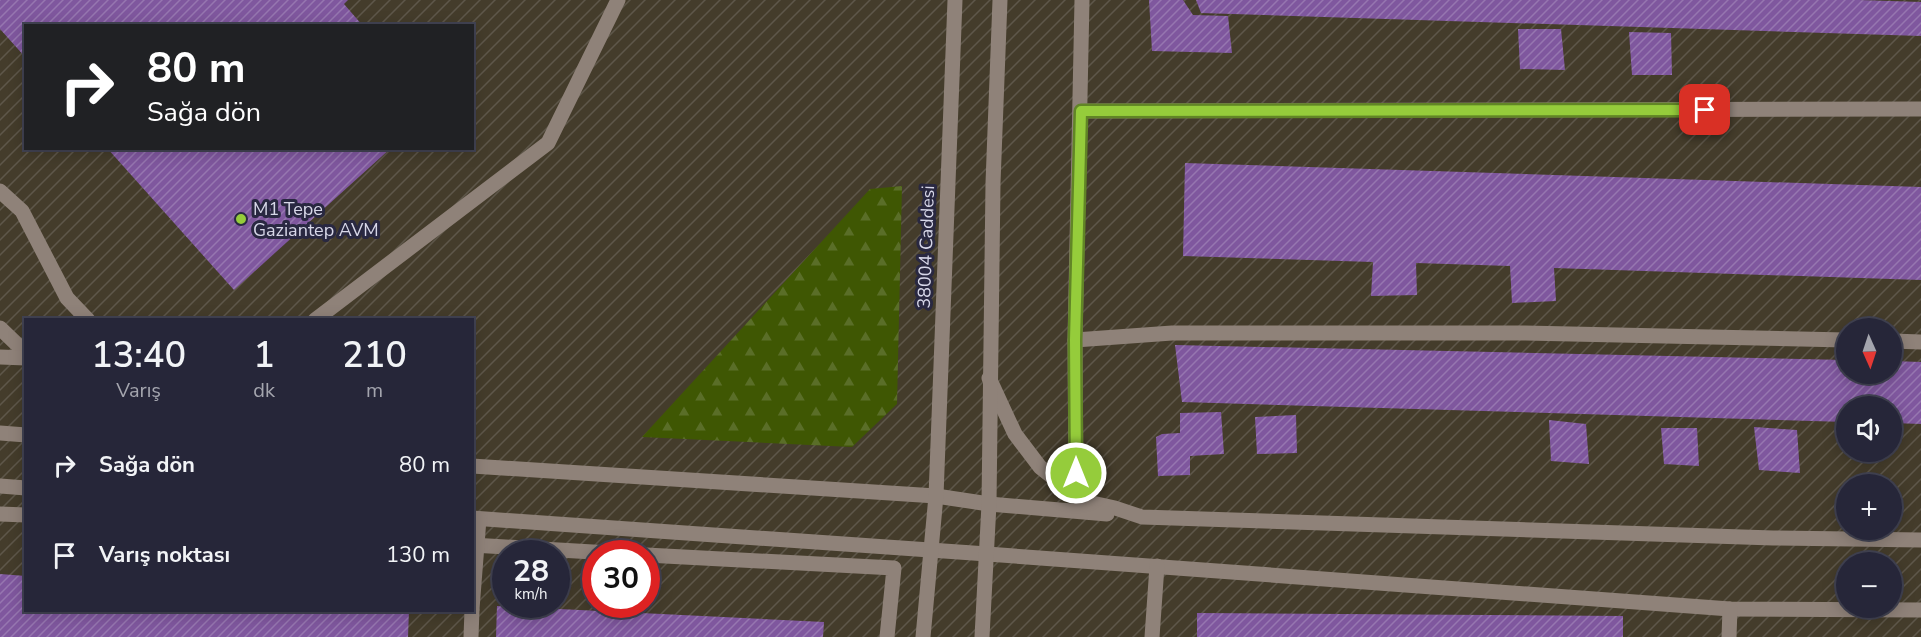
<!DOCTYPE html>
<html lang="tr">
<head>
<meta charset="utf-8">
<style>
  body { margin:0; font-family:"Nunito Sans",sans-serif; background:#323244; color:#f1f3f6; height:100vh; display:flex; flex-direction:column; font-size:22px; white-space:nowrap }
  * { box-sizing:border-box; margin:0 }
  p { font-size:20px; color:#a4a5ae }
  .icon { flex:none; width:33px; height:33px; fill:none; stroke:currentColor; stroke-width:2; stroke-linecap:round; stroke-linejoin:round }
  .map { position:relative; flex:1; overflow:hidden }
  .drawer { position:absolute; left:24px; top:318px; width:450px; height:294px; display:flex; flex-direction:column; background:#262639; border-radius:0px; box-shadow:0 3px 15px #0003,0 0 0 2px #424353 }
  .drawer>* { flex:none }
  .hud { position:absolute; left:24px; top:24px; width:450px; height:126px; border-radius:0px; box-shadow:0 3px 15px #0003,0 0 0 2px #424353; background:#202124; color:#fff; overflow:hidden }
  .needle { width:39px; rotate:177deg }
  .tools { position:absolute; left:1836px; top:318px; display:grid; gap:12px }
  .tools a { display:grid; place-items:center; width:66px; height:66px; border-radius:50%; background:#262639; box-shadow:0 3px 15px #0003,0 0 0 2px #424353; font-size:30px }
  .speed { position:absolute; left:492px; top:540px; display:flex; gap:12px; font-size:30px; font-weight:700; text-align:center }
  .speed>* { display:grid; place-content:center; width:78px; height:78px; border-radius:50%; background:#262639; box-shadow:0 3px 15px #0003,0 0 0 2px #424353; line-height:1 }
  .speed small { font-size:15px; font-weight:400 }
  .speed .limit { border:9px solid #d22; background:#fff; color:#111 }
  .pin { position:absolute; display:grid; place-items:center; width:51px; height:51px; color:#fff; margin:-26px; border-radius:12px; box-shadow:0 3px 9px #0006 }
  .me { position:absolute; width:66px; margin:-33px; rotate:0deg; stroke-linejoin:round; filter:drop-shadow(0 0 4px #0008) }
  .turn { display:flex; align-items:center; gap:21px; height:126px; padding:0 24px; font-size:27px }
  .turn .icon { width:78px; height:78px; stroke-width:2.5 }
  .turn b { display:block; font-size:42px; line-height:51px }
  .eta { display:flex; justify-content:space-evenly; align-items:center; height:102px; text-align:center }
  .eta b { font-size:36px; font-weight:600; line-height:42px }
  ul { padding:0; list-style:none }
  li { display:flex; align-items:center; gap:18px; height:90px; padding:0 24px }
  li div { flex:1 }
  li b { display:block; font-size:22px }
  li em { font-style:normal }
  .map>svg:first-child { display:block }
  .industrial { fill:url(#industrial-furrows); fill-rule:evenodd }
  .forest { fill:url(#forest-firs) }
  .building { fill:url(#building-hatch) }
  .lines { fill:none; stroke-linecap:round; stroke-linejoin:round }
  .minor { stroke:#8f8279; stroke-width:15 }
  .route-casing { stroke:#618526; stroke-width:15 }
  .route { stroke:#95cc3b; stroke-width:10 }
  .poi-dot { fill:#95cc3b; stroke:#292841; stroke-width:2 }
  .labels { text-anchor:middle; stroke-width:6; stroke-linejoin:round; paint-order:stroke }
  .poi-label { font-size:18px; fill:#d7d7e8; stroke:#292841; text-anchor:start }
  .street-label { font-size:18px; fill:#d7d7e8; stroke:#292841 }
</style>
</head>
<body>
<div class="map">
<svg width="1921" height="637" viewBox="0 0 1921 637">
  <defs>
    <pattern id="industrial-furrows" width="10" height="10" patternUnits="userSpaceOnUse" patternTransform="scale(1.5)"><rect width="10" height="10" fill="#443c2b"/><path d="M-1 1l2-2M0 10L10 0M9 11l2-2" fill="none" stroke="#5e574a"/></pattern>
    <pattern id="forest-firs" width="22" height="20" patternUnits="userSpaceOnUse" patternTransform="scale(1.5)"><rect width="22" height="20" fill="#3f5703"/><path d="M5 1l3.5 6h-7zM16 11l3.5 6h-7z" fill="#5a6e28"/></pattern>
    <pattern id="building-hatch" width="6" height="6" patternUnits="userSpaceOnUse" patternTransform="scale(1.5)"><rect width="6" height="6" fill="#7f579e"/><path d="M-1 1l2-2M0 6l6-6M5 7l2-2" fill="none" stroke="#9676b0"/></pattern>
  </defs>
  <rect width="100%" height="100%" fill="#32324c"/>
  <path class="industrial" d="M 0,0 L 1921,0 L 1921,637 L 0,637 ZM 26,26 L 472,26 L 472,148 L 26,148 ZM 26,320 L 472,320 L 472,610 L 26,610 ZM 1846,328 L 1892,328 L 1892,374 L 1846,374 ZM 1846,406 L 1892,406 L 1892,452 L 1846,452 ZM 1846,484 L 1892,484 L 1892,530 L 1846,530 ZM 506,554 L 556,554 L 556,604 L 506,604 ZM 596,554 L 646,554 L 646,604 L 596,604 ZM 1846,562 L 1892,562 L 1892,608 L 1846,608 Z"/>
  <polygon class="forest" points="902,186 897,404 852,447 642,437 870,189"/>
  <g class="building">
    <polygon points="0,0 348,0 344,4 363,26 26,26 26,58 0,29"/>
    <polygon points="1149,0 1183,0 1193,15 1228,16 1232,53 1152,51"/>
    <polygon points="1196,0 1859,0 1921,2 1921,36 1201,13"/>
    <polygon points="1518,29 1561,29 1565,70 1520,69"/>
    <polygon points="1629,32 1671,33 1672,75 1632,75"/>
    <polygon points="107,148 391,148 234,290"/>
    <polygon points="1185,163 1921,187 1921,280 1554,268 1556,301 1512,303 1510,266 1416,263 1417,295 1371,296 1373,262 1183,256"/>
    <polygon points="1175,345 1846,360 1846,374 1892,374 1892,361 1921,362 1921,424 1892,423 1892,406 1846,406 1846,422 1182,402"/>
    <polygon points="1221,412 1224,454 1190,456 1190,475 1158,476 1156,437 1162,434 1180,433 1180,413"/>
    <polygon points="1296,415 1297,453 1257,454 1255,417"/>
    <polygon points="1549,420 1586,424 1589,464 1551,461"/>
    <polygon points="1754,427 1797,430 1800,473 1759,470"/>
    <polygon points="1661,428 1697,428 1699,466 1664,464"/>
    <polygon points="0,574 26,576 26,610 409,610 408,637 0,637"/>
    <polygon points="497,606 824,622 823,637 496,637"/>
    <polygon points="1197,613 1623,616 1623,637 1197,637"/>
  </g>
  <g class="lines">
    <g class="minor">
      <polyline points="1081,111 1921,109"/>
      <polyline points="0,191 22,211 67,298 88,320"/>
      <polyline points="315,320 548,143 618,0"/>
      <polyline points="0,328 26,353"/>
      <polyline points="1075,340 1172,333 1525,333 1846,340"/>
      <polyline points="1892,341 1921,342"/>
      <polyline points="0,357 26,358"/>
      <polyline points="989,378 1015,434 1040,467 1083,501 1115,508 1142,517 1773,538 1921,540"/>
      <polyline points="0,433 26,435"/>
      <polyline points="472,466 936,496 989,504 1107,514"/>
      <polyline points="0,486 26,488"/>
      <polyline points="1076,495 1075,340 1082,0"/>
      <polyline points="0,514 26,515"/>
      <polyline points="472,518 987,554 1730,609 1921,610"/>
      <polyline points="472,545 627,554"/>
      <polyline points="646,555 894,568 887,637"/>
      <polyline points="472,609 479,519"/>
      <polyline points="471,637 472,610"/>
      <polyline points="923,637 936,496 955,0"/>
      <polyline points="982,637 989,504 993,183 1000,0"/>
      <polyline points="1152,637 1157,566"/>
      <polyline points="1729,637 1730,609"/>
    </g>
  </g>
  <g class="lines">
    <defs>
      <polyline id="route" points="1076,473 1075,340 1081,111 1705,110"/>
    </defs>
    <use href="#route" class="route-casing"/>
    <use href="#route" class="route"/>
  </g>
  <circle class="poi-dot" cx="241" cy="219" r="6"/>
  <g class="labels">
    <g class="poi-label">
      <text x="253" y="215">M1 Tepe<tspan x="253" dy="21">Gaziantep AVM</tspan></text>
    </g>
    <g class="street-label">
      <text transform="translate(926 247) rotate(-88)" y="6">38004 Caddesi</text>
    </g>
  </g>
</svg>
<div class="tools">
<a><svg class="needle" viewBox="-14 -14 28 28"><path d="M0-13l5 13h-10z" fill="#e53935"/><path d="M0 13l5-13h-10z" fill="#a4a5ae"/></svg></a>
<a><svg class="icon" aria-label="sound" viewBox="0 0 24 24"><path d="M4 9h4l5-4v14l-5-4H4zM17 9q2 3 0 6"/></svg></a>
<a>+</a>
<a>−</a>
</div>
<div class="speed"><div>28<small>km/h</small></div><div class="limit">30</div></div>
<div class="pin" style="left:1705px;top:110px;background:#d93025"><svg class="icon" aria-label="arrive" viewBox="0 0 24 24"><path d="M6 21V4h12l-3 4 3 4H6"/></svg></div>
<svg class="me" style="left:1076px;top:473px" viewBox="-20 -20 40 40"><circle r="17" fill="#95cc3b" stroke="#fff" stroke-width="3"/><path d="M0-11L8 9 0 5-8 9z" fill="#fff"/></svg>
<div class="hud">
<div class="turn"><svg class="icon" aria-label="right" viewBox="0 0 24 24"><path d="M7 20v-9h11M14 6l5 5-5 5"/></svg><div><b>80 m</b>Sağa dön</div></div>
</div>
<section class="drawer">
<div class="eta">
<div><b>13:40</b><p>Varış</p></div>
<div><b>1</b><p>dk</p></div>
<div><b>210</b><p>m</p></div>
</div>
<ul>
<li><svg class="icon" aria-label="right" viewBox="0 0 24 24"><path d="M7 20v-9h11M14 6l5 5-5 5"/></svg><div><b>Sağa dön</b></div><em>80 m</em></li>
<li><svg class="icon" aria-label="arrive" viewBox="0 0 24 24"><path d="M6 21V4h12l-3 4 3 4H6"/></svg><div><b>Varış noktası</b></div><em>130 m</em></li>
</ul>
</section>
</div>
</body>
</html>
